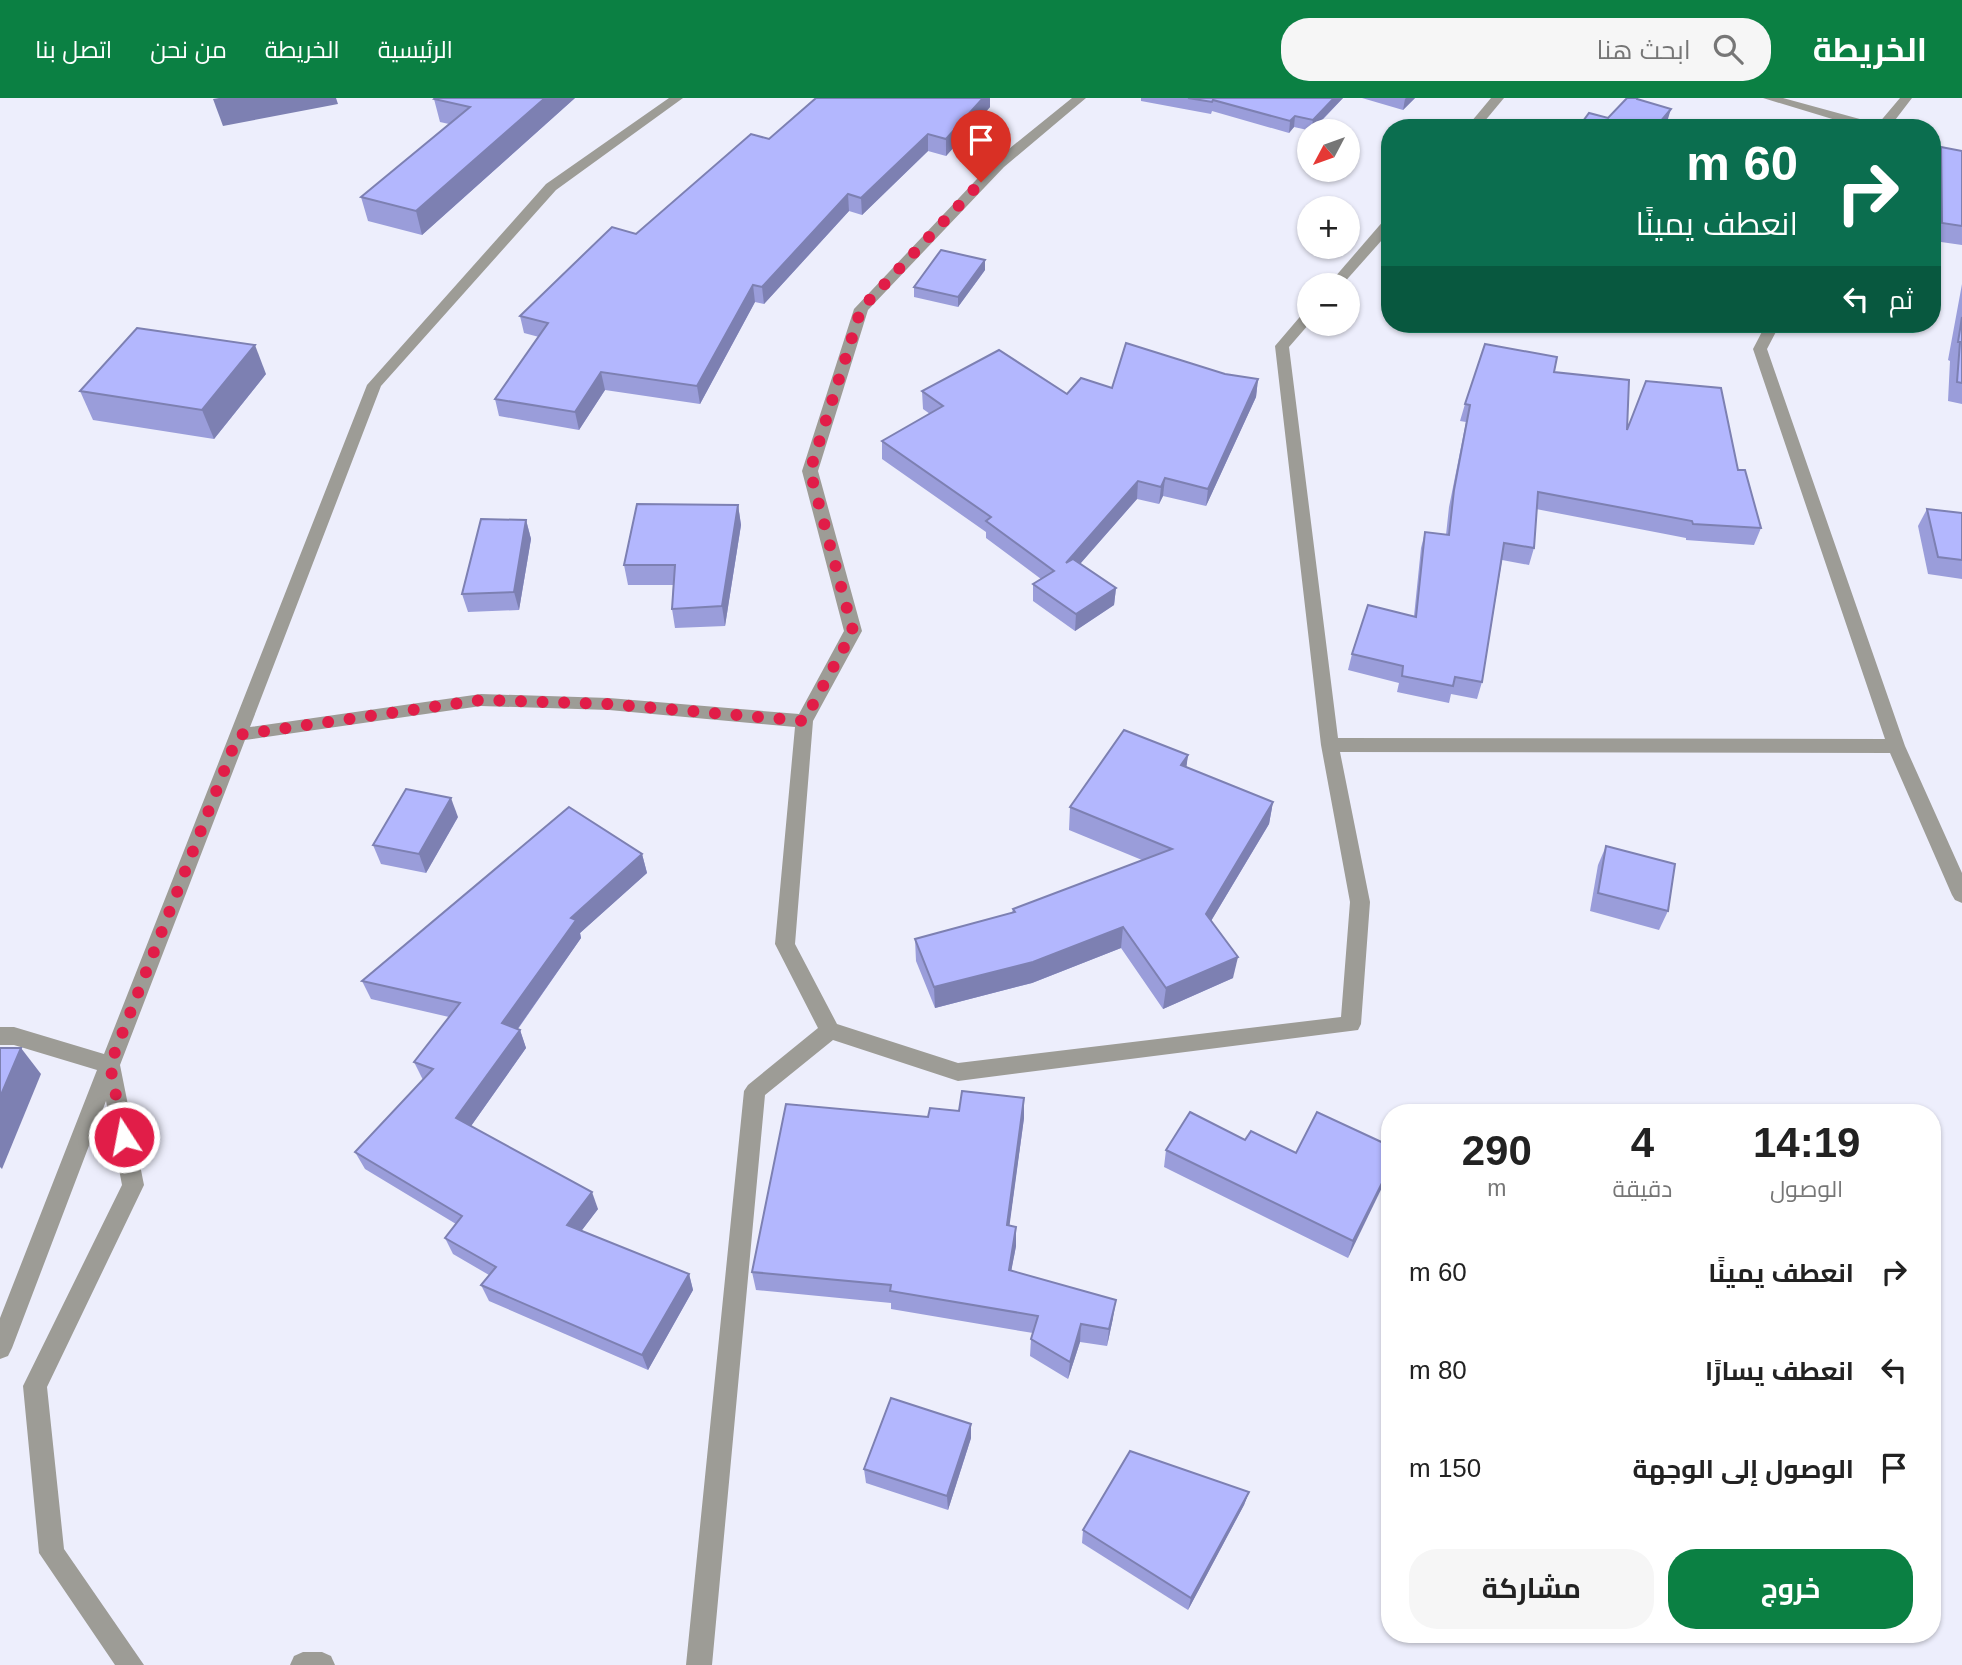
<!DOCTYPE html>
<html lang="ar">
<head>
<meta charset="utf-8">
<style>
  body { margin:0; font-family:Arial,Cairo,sans-serif; background:#f6f6f6; color:#222; direction:rtl; height:100vh; display:flex; flex-direction:column; font-size:26px; white-space:nowrap }
  * { box-sizing:border-box; margin:0 }
  p { font-size:23px; color:#767676 }
  .icon { flex:none; width:38px; height:38px; fill:none; stroke:currentColor; stroke-width:2; stroke-linecap:round; stroke-linejoin:round }
  .map { position:relative; flex:1; overflow:hidden; direction:ltr }
  .panel { position:absolute; left:1381px; top:1006px; width:560px; height:539px; display:flex; flex-direction:column; background:#fff; border-radius:28px; box-shadow:0 2px 5px #0004; direction:rtl }
  .panel>* { flex:none }
  .hud { position:absolute; left:1381px; top:21px; width:560px; height:214px; border-radius:28px; box-shadow:0 2px 5px #0004; direction:rtl; background:#0b6e4f; color:#fff; overflow:hidden }
  .needle { width:46px; rotate:229deg }
  .buttons { position:absolute; left:1297px; top:21px; display:grid; gap:14px }
  .buttons a { display:grid; place-items:center; width:63px; height:63px; border-radius:50%; background:#fff; box-shadow:0 2px 5px #0004; font-size:35px }
  .pin { position:absolute; display:grid; place-items:center; width:60px; height:60px; color:#fff; margin:-72px -30px; border-radius:50% 50% 50% 0; rotate:-45deg; box-shadow:0 0 7px #0007 }
  .pin .icon { rotate:45deg }
  .me { position:absolute; width:77px; margin:-38px; rotate:349deg; stroke-linejoin:round; filter:drop-shadow(0 0 5px #0008) }
  .turn { display:flex; align-items:center; gap:24px; height:147px; padding:0 28px; font-size:32px }
  .turn .icon { width:91px; height:91px; stroke-width:2.5 }
  .turn b { display:block; font-size:49px; line-height:60px }
  .then { display:flex; align-items:center; height:66px; padding:0 28px; background:#0003; gap:14px; font-size:26px }
  .eta { display:flex; justify-content:space-evenly; align-items:center; height:119px; text-align:center }
  .eta b { font-size:42px; font-weight:700; line-height:49px }
  .cta { display:flex; gap:14px; margin-top:auto; padding:14px 28px }
  .cta a { flex:1; height:80px; border-radius:28px; background:#0b8043; color:#fff; font-size:28px; font-weight:700; line-height:80px; text-align:center }
  .cta a+a { background:#f6f6f6; color:#222 }
  ul { padding:0; list-style:none }
  li { display:flex; align-items:center; gap:21px; height:98px; padding:0 28px }
  li div { flex:1 }
  li b { display:block; font-size:26px }
  li em { font-style:normal }
  header { display:flex; align-items:center; gap:42px; box-sizing:border-box; height:98px; padding:0 35px; background:#0b8043; color:#fff }
  header strong { font-size:33px }
  nav { display:flex; gap:38px; margin-inline-start:auto; font-size:24px }
  .search { width:490px; height:63px; background:#f6f6f6; display:flex; align-items:center; gap:18px; box-sizing:border-box; padding:0 24px; border-radius:28px; color:#767676; font-size:26px }
  .map>svg:first-child { display:block }
  .lines { fill:none; stroke-linecap:round; stroke-linejoin:round }
  .minor { fill:#9d9c96; fill-rule:evenodd }
  .tertiary { fill:#9d9c96; fill-rule:evenodd }
  .wall { fill:#9a9dda }
  .shaded-wall { fill:#7d80b2 }
  .building { fill:#b3b7fe; stroke:#7d80b2; stroke-width:2 }
  .route { stroke:#e11d48; stroke-width:12; stroke-dasharray:0 21.6 }
</style>
</head>
<body>
<header>
<strong>الخريطة</strong>
<div class="search"><svg class="icon" aria-label="search" viewBox="0 0 24 24"><circle cx="10" cy="10" r="6"/><path d="M15 15l6 6"/></svg>ابحث هنا</div>
<nav><a>الرئيسية</a><a>الخريطة</a><a>من نحن</a><a>اتصل بنا</a></nav>
</header>
<div class="map">
<svg width="1962" height="1567" viewBox="0 0 1962 1567">
  <rect width="100%" height="100%" fill="#edeefc"/>
  <g class="lines">
    <g class="minor">
      <polygon points="669,0 683,0 556,92 381,288 250,629 481,596 609,600 799,616 844,533 802,373 854,211 994,63 1072,0 1086,0 1004,69 868,212 818,373 862,533 813,623 795,846 837,926 958,965 1341,919 1350,804 1321,647 1275,248 1304,214 1309,213 1309,226 1289,249 1338,640 1885,641 1753,251 1766,226 1780,226 1767,251 1905,648 1962,775 1962,805 1955,802 1952,797 1890,655 1340,654 1370,804 1361,926 1358,932 958,983 833,942 765,997 712,1567 686,1567 744,993 748,987 818,930 775,846 795,629 609,612 481,608 245,642 120,967 144,1087 47,1289 64,1451 144,1567 115,1567 39,1455 23,1288 122,1087 106,1003 12,1250 8,1258 0,1261 0,1220 97,972 14,947 0,947 0,929 14,929 104,956 367,287 546,86"/>
      <polygon points="1491,0 1504,0 1479,30 1466,30"/>
      <polygon points="1763,0 1783,0 1878,26 1900,0 1912,0 1889,30 1862,30"/>
      <polygon points="1390,120 1390,133 1342,187 1328,187 1385,121"/>
    </g>
    <polygon class="tertiary" points="303,1554 322,1554 331,1558 335,1567 290,1567 294,1558"/>
  </g>
  <g class="wall">
    <polygon points="435,0 575,0 422,137 368,123 361,99 449,26 440,24 434,1"/>
    <polygon points="1141,0 1343,0 1312,33 1294,29 1289,35 1212,13 1211,16 1141,3"/>
    <polygon points="1362,0 1415,0 1403,12"/>
    <polygon points="990,9 946,58 928,53 862,117 849,113 764,206 755,204 700,306 605,292 579,332 499,318 495,301 539,239 524,235 520,218 769,41"/>
    <polygon points="1941,49 1962,53 1962,147 1934,143 1933,67"/>
    <polygon points="985,172 958,209 914,199 914,189"/>
    <polygon points="1962,186 1962,306 1948,303 1950,263 1948,262"/>
    <polygon points="1554,274 1627,332 1738,372 1761,430 1754,447 1686,442 1686,440 1536,411 1534,450 1529,467 1502,462 1482,584 1477,601 1451,596 1449,605 1397,594 1399,585 1348,572 1352,556 1414,518 1421,450 1425,434 1446,437 1449,409 1466,324 1460,323 1465,306"/>
    <polygon points="266,276 214,341 93,322 80,293"/>
    <polygon points="1225,276 1258,281 1256,299 1206,408 1163,398 1159,406 1137,401 1080,466 1116,490 1114,507 1075,533 1033,503 1033,486 1041,481 986,440 986,434 882,361 882,343 930,316 923,311 922,293 1067,296"/>
    <polygon points="738,407 741,427 725,528 675,530 672,511 673,487 628,487 624,467"/>
    <polygon points="1927,411 1962,415 1962,481 1928,476 1918,428"/>
    <polygon points="526,422 531,441 519,512 468,514 462,496"/>
    <polygon points="1188,657 1186,669 1273,704 1269,726 1211,823 1233,880 1163,911 1121,850 1032,885 935,910 916,863 915,841 1012,815 1013,811 1142,762 1069,732 1070,709"/>
    <polygon points="458,719 426,775 381,766 373,747"/>
    <polygon points="1606,748 1668,813 1659,832 1590,813 1598,767"/>
    <polygon points="642,756 647,775 580,835 581,840 518,931 520,932 526,950 471,1028 598,1111 581,1133 689,1176 693,1192 648,1272 489,1203 481,1187 489,1177 453,1156 445,1140 456,1126 365,1071 355,1054 423,982 414,964 449,919 371,901 362,883"/>
    <polygon points="928,1019 1024,1020 1009,1128 1016,1129 1016,1148 1011,1173 1113,1220 1107,1248 1080,1244 1068,1281 1030,1258 1031,1241 1033,1235 891,1211 891,1205 756,1192 752,1174"/>
    <polygon points="1245,1042 1296,1055 1390,1048 1348,1160 1164,1069 1166,1052"/>
    <polygon points="971,1340 948,1412 866,1385 864,1371"/>
    <polygon points="1249,1394 1244,1407 1188,1512 1082,1445 1083,1432"/>
  </g>
  <g class="shaded-wall">
    <polygon points="219,0 336,0 338,6 223,28 213,1"/>
    <polygon points="545,0 575,0 422,137 416,113"/>
    <polygon points="983,0 990,0 990,9 946,58 946,41"/>
    <polygon points="1334,0 1343,0 1311,33 1313,22"/>
    <polygon points="1406,0 1415,0 1403,12 1405,1"/>
    <polygon points="1671,11 1667,24 1662,30 1655,30"/>
    <polygon points="1295,18 1294,29 1289,35 1290,23"/>
    <polygon points="928,36 928,53 862,117 861,100"/>
    <polygon points="848,96 849,113 764,206 762,189"/>
    <polygon points="985,162 985,172 958,209 958,199"/>
    <polygon points="753,187 755,204 700,306 697,288"/>
    <polygon points="255,247 266,276 214,341 202,312"/>
    <polygon points="601,274 605,292 579,332 575,314"/>
    <polygon points="1258,281 1256,299 1206,408 1208,391"/>
    <polygon points="1165,380 1163,398 1159,406 1161,389"/>
    <polygon points="1138,383 1137,401 1065,483 1066,465"/>
    <polygon points="738,407 741,427 725,528 722,508"/>
    <polygon points="526,422 531,441 519,512 514,494"/>
    <polygon points="1116,490 1114,507 1075,533 1076,516"/>
    <polygon points="1188,657 1185,680 1181,667"/>
    <polygon points="451,700 458,719 426,775 419,756"/>
    <polygon points="1273,704 1269,726 1202,838 1206,816"/>
    <polygon points="642,756 647,775 580,835 581,840 509,943 502,925 571,820"/>
    <polygon points="1123,829 1121,850 1032,885 935,910 934,889"/>
    <polygon points="1238,859 1233,880 1163,911 1166,890"/>
    <polygon points="520,932 526,950 464,1038 456,1020"/>
    <polygon points="21,950 41,976 2,1071 0,1069 0,999"/>
    <polygon points="1024,1000 1024,1020 1007,1146 1007,1127"/>
    <polygon points="1390,1069 1390,1073 1348,1160 1353,1143"/>
    <polygon points="592,1094 598,1111 573,1144 567,1127"/>
    <polygon points="1016,1129 1016,1148 1008,1190 1009,1172"/>
    <polygon points="689,1176 693,1192 648,1272 642,1257"/>
    <polygon points="1116,1202 1113,1220 1107,1248 1109,1231"/>
    <polygon points="1081,1226 1080,1244 1068,1281 1070,1264"/>
    <polygon points="971,1326 971,1340 948,1412 947,1398"/>
    <polygon points="1249,1394 1244,1407 1188,1512 1191,1500"/>
  </g>
  <g class="building">
    <polygon points="435,0 545,0 416,113 361,99 470,9 434,1"/>
    <polygon points="816,0 983,0 946,41 928,36 861,100 848,96 762,189 753,187 697,288 601,274 575,314 495,301 548,225 520,218 612,129 636,136 751,36 769,41"/>
    <polygon points="1188,0 1334,0 1313,22 1295,18 1290,23 1213,2 1212,4"/>
    <polygon points="1627,0 1637,0 1637,1 1671,11 1655,30 1578,30 1589,15 1608,20"/>
    <polygon points="1941,49 1962,53 1962,128 1942,125"/>
    <polygon points="941,152 985,162 958,199 914,189"/>
    <polygon points="1962,219 1962,285 1957,284 1960,244 1958,244"/>
    <polygon points="137,230 255,247 202,312 80,293"/>
    <polygon points="1126,245 1225,276 1258,281 1208,391 1165,380 1161,389 1138,383 1066,465 1073,461 1116,490 1076,516 1033,486 1054,473 986,423 991,419 882,343 943,308 922,293 999,252 1067,296 1081,280 1112,290"/>
    <polygon points="1485,246 1557,259 1554,274 1629,282 1627,332 1646,283 1721,290 1738,372 1745,372 1761,430 1693,426 1692,423 1538,394 1534,450 1504,445 1482,584 1455,579 1453,588 1402,578 1403,568 1352,556 1368,507 1416,519 1425,434 1449,437 1454,392 1470,307 1465,306"/>
    <polygon points="637,406 738,407 722,508 672,511 675,467 624,467"/>
    <polygon points="1927,411 1962,415 1962,462 1938,459"/>
    <polygon points="481,421 526,422 514,494 462,496"/>
    <polygon points="1124,632 1188,657 1181,667 1273,704 1206,816 1238,859 1166,890 1123,829 1033,864 934,889 915,841 1015,814 1013,811 1172,751 1070,709"/>
    <polygon points="406,691 451,700 419,756 373,747"/>
    <polygon points="569,709 642,756 571,820 576,822 502,925 520,932 456,1020 592,1094 567,1127 689,1176 642,1257 481,1187 496,1169 445,1140 462,1118 355,1054 433,971 414,964 460,905 362,883"/>
    <polygon points="1606,748 1675,766 1668,813 1598,795"/>
    <polygon points="0,950 21,950 0,999"/>
    <polygon points="962,993 1024,1000 1007,1127 1016,1129 1009,1172 1116,1202 1109,1231 1081,1226 1070,1264 1031,1241 1038,1218 890,1193 891,1187 752,1174 786,1006 928,1019 930,1010 959,1013"/>
    <polygon points="1190,1014 1245,1042 1251,1033 1296,1055 1317,1014 1390,1048 1390,1069 1353,1143 1166,1052"/>
    <polygon points="891,1300 971,1326 947,1398 864,1371"/>
    <polygon points="1130,1353 1249,1394 1191,1500 1083,1432"/>
  </g>
  <g class="lines">
    <polyline class="route" points="124,1039 110,967 238,637 481,602 609,606 804,623 853,533 810,373 861,211 981,84"/>
  </g>
</svg>
<div class="buttons">
<a><svg class="needle" viewBox="-14 -14 28 28"><path d="M0-13l5 13h-10z" fill="#e53935"/><path d="M0 13l5-13h-10z" fill="#767676"/></svg></a>
<a>+</a>
<a>−</a>
</div>
<div class="pin" style="left:981px;top:84px;background:#d93025"><svg class="icon" aria-label="arrive" viewBox="0 0 24 24"><path d="M6 21V4h12l-3 4 3 4H6"/></svg></div>
<svg class="me" style="left:124px;top:1039px" viewBox="-20 -20 40 40"><circle r="17" fill="#e11d48" stroke="#fff" stroke-width="3"/><path d="M0-11L8 9 0 5-8 9z" fill="#fff"/></svg>
<div class="hud">
<div class="turn"><svg class="icon" aria-label="right" viewBox="0 0 24 24"><path d="M7 20v-9h11M14 6l5 5-5 5"/></svg><div><b>60 m</b>انعطف يمينًا</div></div>
<div class="then">ثم<svg class="icon" aria-label="left" viewBox="0 0 24 24"><path d="M17 20v-9H6M10 6l-5 5 5 5"/></svg></div>
</div>
<section class="panel">
<div class="eta">
<div><b>14:19</b><p>الوصول</p></div>
<div><b>4</b><p>دقيقة</p></div>
<div><b>290</b><p>m</p></div>
</div>
<ul>
<li><svg class="icon" aria-label="right" viewBox="0 0 24 24"><path d="M7 20v-9h11M14 6l5 5-5 5"/></svg><div><b>انعطف يمينًا</b></div><em>60 m</em></li>
<li><svg class="icon" aria-label="left" viewBox="0 0 24 24"><path d="M17 20v-9H6M10 6l-5 5 5 5"/></svg><div><b>انعطف يسارًا</b></div><em>80 m</em></li>
<li><svg class="icon" aria-label="arrive" viewBox="0 0 24 24"><path d="M6 21V4h12l-3 4 3 4H6"/></svg><div><b>الوصول إلى الوجهة</b></div><em>150 m</em></li>
</ul>
<div class="cta"><a>خروج</a><a>مشاركة</a></div>
</section>
</div>
</body>
</html>
